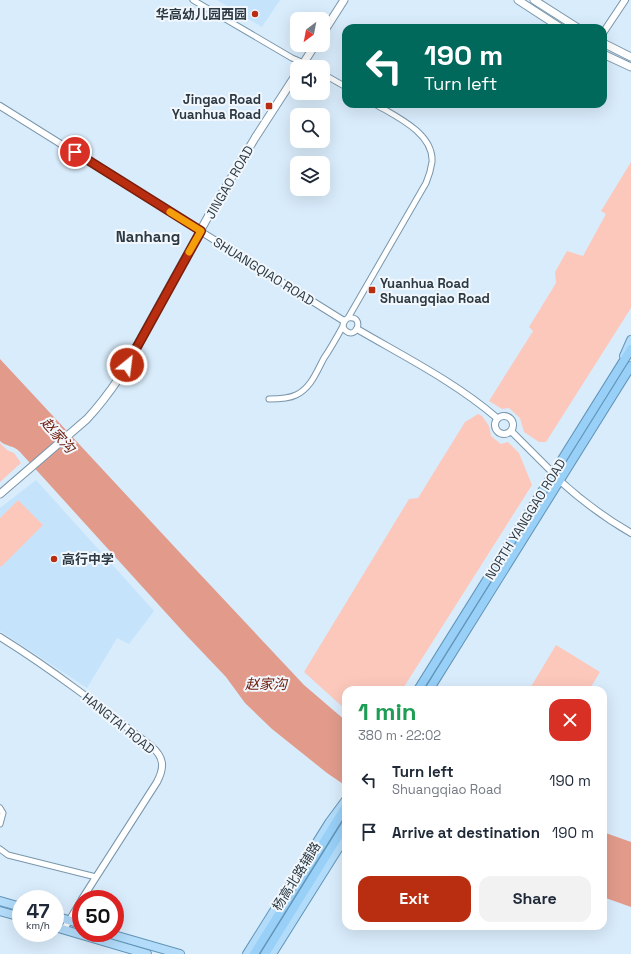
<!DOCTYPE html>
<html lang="en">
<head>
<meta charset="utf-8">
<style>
  body { margin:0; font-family:"Space Grotesk","Noto Sans SC",sans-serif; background:#f2f2f3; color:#1f2937; height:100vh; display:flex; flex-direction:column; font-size:15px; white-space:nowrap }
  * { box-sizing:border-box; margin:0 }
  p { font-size:13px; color:#747a83 }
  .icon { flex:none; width:22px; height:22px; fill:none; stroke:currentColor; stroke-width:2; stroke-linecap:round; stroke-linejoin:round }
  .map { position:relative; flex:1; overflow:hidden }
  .panel { position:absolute; left:342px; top:686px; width:265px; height:244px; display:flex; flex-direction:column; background:#fff; border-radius:12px; box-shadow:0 4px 16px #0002 }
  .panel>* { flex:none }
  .hud { position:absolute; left:342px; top:24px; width:265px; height:84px; border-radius:12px; box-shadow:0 4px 16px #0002; background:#00695c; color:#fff; overflow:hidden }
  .needle { width:26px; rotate:212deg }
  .buttons { position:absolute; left:290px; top:12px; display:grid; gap:8px }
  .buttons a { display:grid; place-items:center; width:40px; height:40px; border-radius:8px; background:#fff; box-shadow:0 4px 16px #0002; font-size:20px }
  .speed { position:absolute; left:12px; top:890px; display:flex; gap:8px; font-size:20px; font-weight:700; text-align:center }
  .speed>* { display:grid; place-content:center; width:52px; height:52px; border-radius:50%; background:#fff; box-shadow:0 4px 16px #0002; line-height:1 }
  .speed small { font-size:10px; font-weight:400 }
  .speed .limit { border:6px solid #d22; background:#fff; color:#111 }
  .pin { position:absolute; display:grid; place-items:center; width:34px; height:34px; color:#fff; margin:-17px; border:2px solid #fff; border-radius:50%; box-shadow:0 1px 4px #0007 }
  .me { position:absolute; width:44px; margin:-22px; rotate:29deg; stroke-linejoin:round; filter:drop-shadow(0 0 3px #0008) }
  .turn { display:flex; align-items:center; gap:14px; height:84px; padding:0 16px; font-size:18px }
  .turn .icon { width:52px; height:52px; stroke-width:2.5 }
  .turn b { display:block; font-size:28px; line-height:34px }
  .round { display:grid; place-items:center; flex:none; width:42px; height:42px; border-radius:12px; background:#f2f2f3 }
  .head { display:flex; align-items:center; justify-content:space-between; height:68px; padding:0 16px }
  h1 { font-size:24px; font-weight:600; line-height:30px; color:#1e9e55 }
  .button { display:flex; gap:8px; margin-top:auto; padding:8px 16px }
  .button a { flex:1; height:46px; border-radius:12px; background:#b92e10; color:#fff; font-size:16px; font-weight:600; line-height:46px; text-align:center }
  .button a+a { background:#f2f2f3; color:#1f2937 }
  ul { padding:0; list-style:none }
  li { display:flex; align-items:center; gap:12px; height:52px; padding:0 16px }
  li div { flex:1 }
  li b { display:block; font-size:15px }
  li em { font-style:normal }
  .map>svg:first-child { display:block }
  .built { fill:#c5e4fb }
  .green { fill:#fcc8bc }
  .water { fill:#e29b8b }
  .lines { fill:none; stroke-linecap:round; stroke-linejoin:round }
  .minor-casing { stroke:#7996ac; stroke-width:7 }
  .tertiary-casing { stroke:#7996ac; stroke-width:8 }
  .secondary-casing { stroke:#7996ac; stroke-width:9 }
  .primary-casing { stroke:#6294b7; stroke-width:10 }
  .trunk-casing { stroke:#6294b7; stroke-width:10 }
  .minor { stroke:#fff; stroke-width:5 }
  .tertiary { stroke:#fff; stroke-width:6 }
  .secondary { stroke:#fff; stroke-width:7 }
  .primary { stroke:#b2dcfa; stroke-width:8 }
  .trunk { stroke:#98d0f8; stroke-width:8 }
  .route-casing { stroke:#781e0a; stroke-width:10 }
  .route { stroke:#b92e10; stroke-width:7 }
  .slow { stroke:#f59e0b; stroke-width:7 }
  .poi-dot { fill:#b92e10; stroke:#f1f7fc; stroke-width:1.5 }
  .labels { text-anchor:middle; stroke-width:4; stroke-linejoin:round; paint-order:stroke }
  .poi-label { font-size:13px; font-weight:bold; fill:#2d3a43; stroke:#f1f7fc; text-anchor:end }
  .street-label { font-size:13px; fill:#2d3a43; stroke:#f1f7fc }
  .water-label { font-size:14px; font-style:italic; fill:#732010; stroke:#f1f7fc }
  .quarter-label { font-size:15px; font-weight:bold; fill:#2d3a43; stroke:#f1f7fc }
</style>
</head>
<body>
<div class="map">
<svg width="631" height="954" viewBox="0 0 631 954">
  <rect width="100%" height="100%" fill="#d9ecfb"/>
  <g class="built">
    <polygon points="217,0 280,0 262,27"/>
    <polygon points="36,480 154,611 129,644 117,638 87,688 0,631 0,508"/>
  </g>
  <g class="green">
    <polygon points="631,162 631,308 546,442 539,442 524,432 520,418 509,408 502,409 489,401 533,331 529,327 556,283 555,272 567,251 583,256 606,214 601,211"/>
    <polygon points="478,414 482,416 489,426 491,436 501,444 508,442 519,453 532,485 402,690 346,690 346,710 304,672 409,499 418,498 465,422"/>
    <polygon points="0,443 7,450 14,453 21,463 0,482"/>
    <polygon points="18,500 43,525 1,567 0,566 0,518"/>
    <polygon points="556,645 600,672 589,690 529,690"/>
  </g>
  <g class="water">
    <path d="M 0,359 L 183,556 L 304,685 L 346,721 L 346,786 L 327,773 L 272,729 L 245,703 L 226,677 L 187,636 L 20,452 C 14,445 6,447 0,441 Z"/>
    <polygon points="603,832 631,842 631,907 603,897"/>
  </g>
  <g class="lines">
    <defs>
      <g id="minor">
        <polyline points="193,0 292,58 304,63 311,67"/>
        <polyline points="323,74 346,87"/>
        <path d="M 348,318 C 365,315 357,340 346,331 C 341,327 343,321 348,318 L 426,183 C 429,176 431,169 432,162 C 434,133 395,116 375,104"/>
        <path d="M 269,399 C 278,399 288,399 296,395 C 311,388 317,371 324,358 C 331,348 337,337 343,326"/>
        <polyline points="0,808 3,813 0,824"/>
        <polyline points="0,849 8,855 96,877"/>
      </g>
      <g id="tertiary">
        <polyline points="603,33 625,0"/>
        <polyline points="0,106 344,321"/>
        <path d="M 357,329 C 405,357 455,382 497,418"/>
        <circle cx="504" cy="425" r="9"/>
        <polyline points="511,431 553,473"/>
        <path d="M 559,480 C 581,500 605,518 631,533"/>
        <path d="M 0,637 C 53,670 102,708 151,746 C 164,757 165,767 157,782 L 82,899"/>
        <polyline points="64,929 81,901"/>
      </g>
      <g id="secondary">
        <polyline points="518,0 561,28"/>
        <polyline points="534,0 578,28"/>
        <polyline points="323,33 344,0"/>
        <polyline points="603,43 631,57"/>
        <polyline points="603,54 631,67"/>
        <polyline points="301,67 315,45"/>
        <path d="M 0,494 L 87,419 C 99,406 109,393 119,378 L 209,215 L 255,138 L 297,73"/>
      </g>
      <g id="primary">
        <polyline points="624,356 631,340"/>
        <polyline points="0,901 21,907"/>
        <polyline points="0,911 21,917"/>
        <polyline points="55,916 81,924"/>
        <polyline points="55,927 147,954"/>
        <polyline points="107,933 180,954"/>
        <polyline points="247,954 329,823 346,800"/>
        <polyline points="272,954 346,836"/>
      </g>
      <g id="trunk">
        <polyline points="418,690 631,349"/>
        <polyline points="429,690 631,366"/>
        <polyline points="254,954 346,806"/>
        <polyline points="265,954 346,824"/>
      </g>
    </defs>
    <use href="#minor" class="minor-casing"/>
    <use href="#tertiary" class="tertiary-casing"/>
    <use href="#secondary" class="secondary-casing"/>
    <use href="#primary" class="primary-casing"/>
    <use href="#trunk" class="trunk-casing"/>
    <use href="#minor" class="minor"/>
    <use href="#tertiary" class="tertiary"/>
    <use href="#secondary" class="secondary"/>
    <use href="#primary" class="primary"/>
    <use href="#trunk" class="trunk"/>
  </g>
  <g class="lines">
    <defs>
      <polyline id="route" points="75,152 201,231 127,365"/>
    </defs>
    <use href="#route" class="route-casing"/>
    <use href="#route" class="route"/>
    <polyline class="slow" points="170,212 201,231 189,252"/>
  </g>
  <g class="poi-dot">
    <circle cx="255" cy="14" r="4"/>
    <rect x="265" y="102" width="8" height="8" rx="2"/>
    <rect x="368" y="286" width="8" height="8" rx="2"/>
    <circle cx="54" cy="559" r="4"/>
  </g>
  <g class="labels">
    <g class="poi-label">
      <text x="247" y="19">华高幼儿园西园</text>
      <text x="261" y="104">Jingao Road<tspan x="261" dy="15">Yuanhua Road</tspan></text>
      <text x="380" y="288" text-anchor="start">Yuanhua Road<tspan x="380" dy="15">Shuangqiao Road</tspan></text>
      <text x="62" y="564" text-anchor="start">高行中学</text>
    </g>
    <g class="street-label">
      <text transform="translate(229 182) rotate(-60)" y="5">JINGAO ROAD</text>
      <text transform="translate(264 271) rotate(32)" y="5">SHUANGQIAO ROAD</text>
      <text transform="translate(525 519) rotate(-58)" y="5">NORTH YANGGAO ROAD</text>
      <text transform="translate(119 723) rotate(39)" y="5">HANGTAI ROAD</text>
      <text transform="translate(296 876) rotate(-58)" y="5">杨高北路辅路</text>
    </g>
    <g class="water-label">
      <text transform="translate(58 435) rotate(48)" y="5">赵家沟</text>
      <text x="266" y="689">赵家沟</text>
    </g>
    <g class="quarter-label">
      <text x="148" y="242">Nanhang</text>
    </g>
  </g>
</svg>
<div class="buttons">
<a><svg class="needle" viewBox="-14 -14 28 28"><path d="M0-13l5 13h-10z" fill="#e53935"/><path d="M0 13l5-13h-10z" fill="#747a83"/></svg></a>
<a><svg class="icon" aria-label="sound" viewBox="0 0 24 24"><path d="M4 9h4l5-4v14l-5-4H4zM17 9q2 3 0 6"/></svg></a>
<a><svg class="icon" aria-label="search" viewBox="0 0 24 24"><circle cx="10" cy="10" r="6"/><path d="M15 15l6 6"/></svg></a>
<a><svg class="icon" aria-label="layers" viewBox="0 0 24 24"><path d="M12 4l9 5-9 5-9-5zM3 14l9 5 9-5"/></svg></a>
</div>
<div class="speed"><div>47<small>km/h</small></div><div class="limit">50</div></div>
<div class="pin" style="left:75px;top:152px;background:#d93025"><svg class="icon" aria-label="arrive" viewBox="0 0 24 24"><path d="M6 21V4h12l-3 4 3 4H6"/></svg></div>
<svg class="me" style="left:127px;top:365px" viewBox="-20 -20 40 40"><circle r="17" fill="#b92e10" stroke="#fff" stroke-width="3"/><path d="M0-11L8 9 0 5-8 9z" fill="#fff"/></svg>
<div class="hud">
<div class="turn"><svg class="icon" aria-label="left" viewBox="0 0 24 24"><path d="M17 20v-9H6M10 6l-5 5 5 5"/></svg><div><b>190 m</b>Turn left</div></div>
</div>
<section class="panel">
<div class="head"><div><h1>1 min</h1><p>380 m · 22:02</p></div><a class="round" style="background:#d93025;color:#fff"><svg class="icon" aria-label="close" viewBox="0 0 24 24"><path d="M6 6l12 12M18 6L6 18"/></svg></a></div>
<ul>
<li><svg class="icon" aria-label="left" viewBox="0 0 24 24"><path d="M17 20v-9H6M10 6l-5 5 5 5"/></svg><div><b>Turn left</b><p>Shuangqiao Road</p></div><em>190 m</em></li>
<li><svg class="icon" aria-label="arrive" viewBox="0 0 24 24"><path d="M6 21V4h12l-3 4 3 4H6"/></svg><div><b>Arrive at destination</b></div><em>190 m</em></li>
</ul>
<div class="button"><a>Exit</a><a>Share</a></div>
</section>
</div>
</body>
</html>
